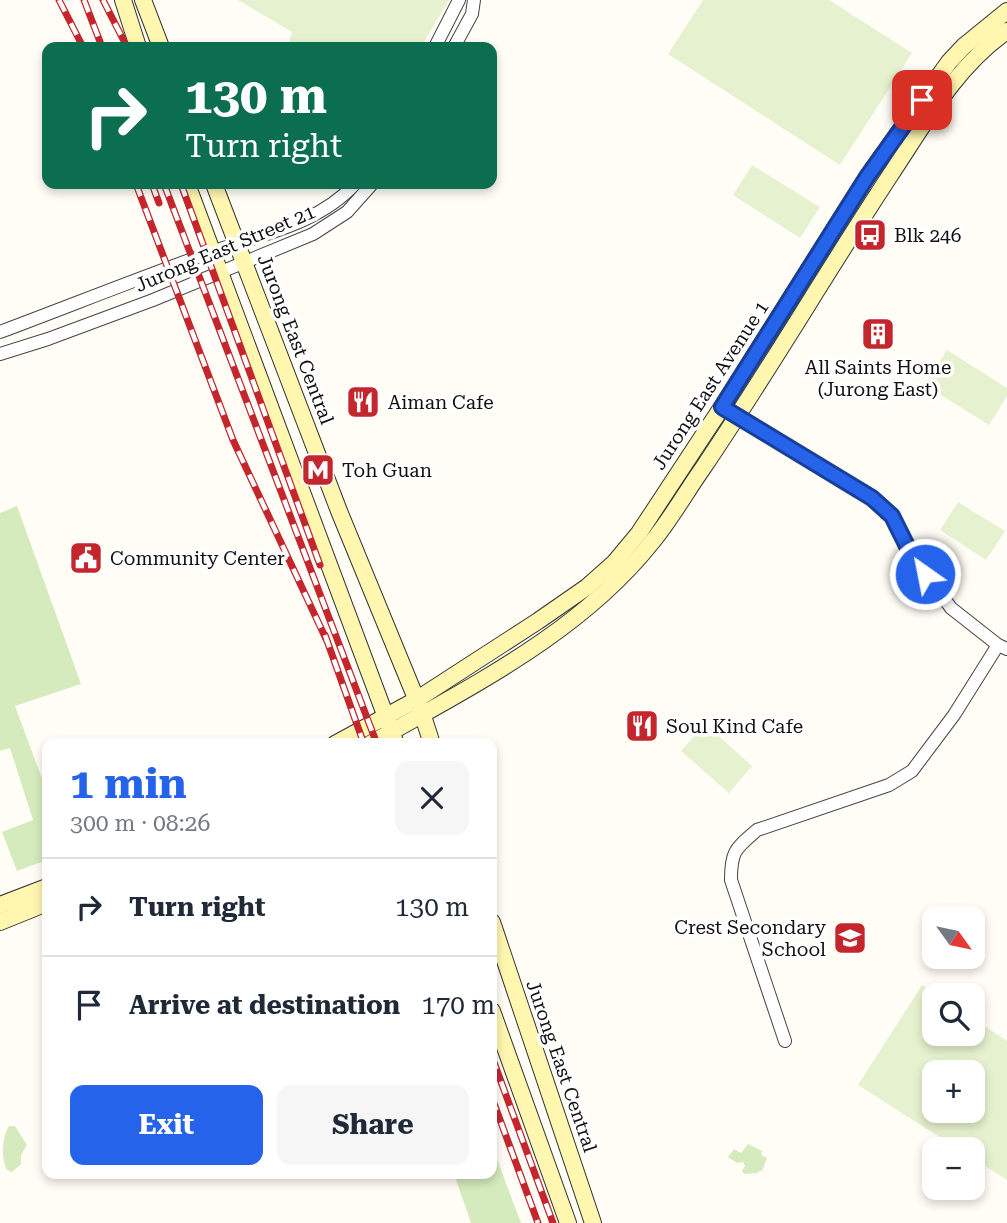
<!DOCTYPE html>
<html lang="en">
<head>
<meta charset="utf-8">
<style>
  body { margin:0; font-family:"Roboto Serif",serif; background:#f6f6f7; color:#1f2937; height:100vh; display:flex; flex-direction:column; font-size:26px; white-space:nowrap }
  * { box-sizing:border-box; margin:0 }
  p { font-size:23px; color:#747a83 }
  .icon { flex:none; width:38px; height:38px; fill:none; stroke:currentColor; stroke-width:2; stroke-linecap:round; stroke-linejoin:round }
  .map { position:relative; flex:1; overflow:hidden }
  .details { position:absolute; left:42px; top:738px; width:455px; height:441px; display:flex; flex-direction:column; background:#fff; border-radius:14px; box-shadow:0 4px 10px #0003 }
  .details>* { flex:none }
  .hud { position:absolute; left:42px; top:42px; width:455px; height:147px; border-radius:14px; box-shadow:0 4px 10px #0003; background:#0b6e4f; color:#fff; overflow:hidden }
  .needle { width:46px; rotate:123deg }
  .buttons { position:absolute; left:922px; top:906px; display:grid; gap:14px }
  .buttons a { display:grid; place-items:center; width:63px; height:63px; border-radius:14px; background:#fff; box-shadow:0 4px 10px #0003; font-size:35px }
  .pin { position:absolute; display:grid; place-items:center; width:60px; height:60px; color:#fff; margin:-30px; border-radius:14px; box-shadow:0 4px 10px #0006 }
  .me { position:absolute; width:77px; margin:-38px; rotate:327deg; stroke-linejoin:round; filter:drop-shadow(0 0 5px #0008) }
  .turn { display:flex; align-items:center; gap:24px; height:147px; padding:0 28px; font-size:32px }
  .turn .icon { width:91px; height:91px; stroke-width:2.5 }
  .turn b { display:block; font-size:49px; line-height:60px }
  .round { display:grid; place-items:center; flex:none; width:74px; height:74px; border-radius:14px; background:#f6f6f7 }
  .overview { display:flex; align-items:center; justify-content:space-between; height:119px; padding:0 28px }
  h1 { font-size:42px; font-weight:700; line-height:52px; color:#2563eb }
  .button { display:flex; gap:14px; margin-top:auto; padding:14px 28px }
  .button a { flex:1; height:80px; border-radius:14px; background:#2563eb; color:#fff; font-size:28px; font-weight:700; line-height:80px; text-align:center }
  .button a+a { background:#f6f6f7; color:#1f2937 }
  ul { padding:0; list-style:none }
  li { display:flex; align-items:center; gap:21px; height:98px; padding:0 28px; border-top:2px solid #e0e1e3 }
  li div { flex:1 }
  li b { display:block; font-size:26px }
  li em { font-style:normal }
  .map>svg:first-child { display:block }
  .green { fill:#d5ebbd }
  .pitch { fill:#e6f2cf; fill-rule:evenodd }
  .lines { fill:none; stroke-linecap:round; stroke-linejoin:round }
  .street-casing { stroke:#444; stroke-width:14 }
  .secondary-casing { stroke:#333; stroke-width:18 }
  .street { stroke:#fff; stroke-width:12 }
  .secondary { stroke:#fff6b0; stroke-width:16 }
  .rail-casing { stroke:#c4262e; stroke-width:7 }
  .rail { stroke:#fff; stroke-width:4.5; stroke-dasharray:13; stroke-linecap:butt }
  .route-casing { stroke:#184099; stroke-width:18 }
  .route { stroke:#2563eb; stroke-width:12 }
  .labels { text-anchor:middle; stroke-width:7; stroke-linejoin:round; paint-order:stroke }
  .poi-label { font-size:19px; fill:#111; stroke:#fff; text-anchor:start }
  .street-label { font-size:19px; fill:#111; stroke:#fff }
</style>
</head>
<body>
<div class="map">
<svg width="1007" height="1223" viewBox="0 0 1007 1223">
  <rect width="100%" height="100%" fill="#fffdf5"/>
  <g class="green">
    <polygon points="17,506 81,684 15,706 44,784 47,783 47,860 17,871 2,832 33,820 10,748 0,751 0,513"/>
    <path d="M 9,1126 L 15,1126 L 27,1145 L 21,1155 L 21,1164 L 12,1172 L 7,1170 C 1,1159 2,1137 9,1126 Z"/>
    <polygon points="748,1144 762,1151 761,1155 767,1158 762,1171 759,1171 758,1173 744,1174 742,1171 745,1166 743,1162 737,1163 728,1157 734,1149 741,1153"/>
    <polygon points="492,1146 521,1223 471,1223 454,1174 492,1174"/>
  </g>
  <g class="pitch">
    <polygon points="238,0 449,0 421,47 287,47 292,32"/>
    <polygon points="703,0 829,0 912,53 840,165 668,54"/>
    <polygon points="752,165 820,207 800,238 733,195"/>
    <polygon points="947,350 1007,388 1007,396 989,425 925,385"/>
    <polygon points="958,502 1005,531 986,560 940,530"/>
    <polygon points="705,724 752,766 729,793 681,751"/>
    <path d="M 922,985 L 939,996 L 934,996 L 934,1034 L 973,1034 L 973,1018 L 1007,1041 L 1007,1180 L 973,1158 L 973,1150 L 960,1150 L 858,1085 ZM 934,1073 L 973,1073 L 973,1111 L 934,1111 Z"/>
  </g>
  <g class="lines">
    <defs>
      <g id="street">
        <polyline points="435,47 459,0"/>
        <polyline points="454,47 472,14 474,0"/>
        <path d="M 0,332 C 69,306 137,279 206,254 C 258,235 316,226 355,184"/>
        <polyline points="0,354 48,339 153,300 313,234 347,212 372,184"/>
        <polyline points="731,413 872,498 892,516 913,556 951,608 998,645 1007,649"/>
        <path d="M 785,1041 L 731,880 C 731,851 735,849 757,830 L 889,785 L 912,771 L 954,715 L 998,645"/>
      </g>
      <g id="secondary">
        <polyline points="123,0 138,47"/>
        <polyline points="143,0 161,47"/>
        <polyline points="187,184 396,744"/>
        <polyline points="214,184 339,511 422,713 432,744"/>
        <polyline points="335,744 416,700 538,621 587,587 614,563 639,533 722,407 867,177 949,62 964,46 1007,11"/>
        <path d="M 370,744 C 469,687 579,634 652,542 C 671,519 686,492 703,468 C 768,372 827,271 891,174 C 925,123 956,66 1007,31"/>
        <polyline points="0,905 47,887"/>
        <polyline points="0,922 47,903"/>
        <polyline points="492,922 593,1223"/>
        <polyline points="492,1011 568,1223"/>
      </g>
    </defs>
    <use href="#street" class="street-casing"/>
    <use href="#secondary" class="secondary-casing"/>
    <use href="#street" class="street"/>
    <use href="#secondary" class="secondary"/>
    <defs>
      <g id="rail">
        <polyline points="59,0 83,47"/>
        <polyline points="84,0 102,47"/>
        <polyline points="103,0 127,47"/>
        <polyline points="136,184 233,440 327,641"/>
        <polyline points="152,184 159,203"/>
        <polyline points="164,184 377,744"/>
        <polyline points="181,184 320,565"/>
        <polyline points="325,635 364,744"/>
        <polyline points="492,1057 553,1223"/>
        <polyline points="492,1098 538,1223"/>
      </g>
    </defs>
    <use href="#rail" class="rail-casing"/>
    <use href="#rail" class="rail"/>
  </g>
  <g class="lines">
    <defs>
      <polyline id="route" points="922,100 867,177 722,407 872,498 892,516 912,556 925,574"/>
    </defs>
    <use href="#route" class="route-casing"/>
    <use href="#route" class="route"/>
  </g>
  <defs>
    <symbol id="bus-square" viewBox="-11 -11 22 22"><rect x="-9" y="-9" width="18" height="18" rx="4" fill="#c4262e" stroke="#fff"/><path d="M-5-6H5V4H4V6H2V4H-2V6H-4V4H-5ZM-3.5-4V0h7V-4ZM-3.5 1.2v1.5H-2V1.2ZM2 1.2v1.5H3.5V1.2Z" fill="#fff"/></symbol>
    <symbol id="building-square" viewBox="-11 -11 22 22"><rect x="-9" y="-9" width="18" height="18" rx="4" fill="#c4262e" stroke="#fff"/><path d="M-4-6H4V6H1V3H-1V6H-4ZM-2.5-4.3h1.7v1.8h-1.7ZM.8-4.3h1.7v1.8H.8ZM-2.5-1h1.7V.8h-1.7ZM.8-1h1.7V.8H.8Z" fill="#fff"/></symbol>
    <symbol id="restaurant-square" viewBox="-11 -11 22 22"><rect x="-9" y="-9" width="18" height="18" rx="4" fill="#c4262e" stroke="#fff"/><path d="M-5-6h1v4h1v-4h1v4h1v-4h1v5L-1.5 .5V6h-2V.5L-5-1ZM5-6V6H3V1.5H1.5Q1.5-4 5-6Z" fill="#fff"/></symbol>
    <symbol id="metro-square" viewBox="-11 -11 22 22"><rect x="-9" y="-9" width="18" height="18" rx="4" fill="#c4262e" stroke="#fff"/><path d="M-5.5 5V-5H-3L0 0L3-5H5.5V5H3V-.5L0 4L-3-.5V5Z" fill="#fff"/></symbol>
    <symbol id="civic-square" viewBox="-11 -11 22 22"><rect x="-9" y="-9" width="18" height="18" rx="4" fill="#c4262e" stroke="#fff"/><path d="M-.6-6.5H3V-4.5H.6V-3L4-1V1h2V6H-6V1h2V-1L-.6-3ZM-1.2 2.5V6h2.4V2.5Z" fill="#fff"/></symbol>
    <symbol id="school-square" viewBox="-11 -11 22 22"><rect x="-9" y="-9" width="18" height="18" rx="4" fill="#c4262e" stroke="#fff"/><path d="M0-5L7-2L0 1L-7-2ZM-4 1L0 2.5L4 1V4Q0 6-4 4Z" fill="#fff"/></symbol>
  </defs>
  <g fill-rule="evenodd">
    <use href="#bus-square" x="851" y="216" width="38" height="38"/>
    <use href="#building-square" x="859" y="315" width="38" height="38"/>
    <use href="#restaurant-square" x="344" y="383" width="38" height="38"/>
    <use href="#metro-square" x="299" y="451" width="38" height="38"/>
    <use href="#civic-square" x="67" y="539" width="38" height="38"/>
    <use href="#restaurant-square" x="623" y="707" width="38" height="38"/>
    <use href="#school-square" x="831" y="919" width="38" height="38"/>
  </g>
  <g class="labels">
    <g class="poi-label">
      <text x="894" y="242">Blk 246</text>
      <text x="878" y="374" text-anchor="middle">All Saints Home<tspan x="878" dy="22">(Jurong East)</tspan></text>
      <text x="388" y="409">Aiman Cafe</text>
      <text x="342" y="477">Toh Guan</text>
      <text x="110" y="565">Community Center</text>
      <text x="666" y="733">Soul Kind Cafe</text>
      <text x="826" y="934" text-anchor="end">Crest Secondary<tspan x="826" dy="22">School</tspan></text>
    </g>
    <g class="street-label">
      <text transform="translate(225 248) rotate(-23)" y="7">Jurong East Street 21</text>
      <text transform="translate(296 339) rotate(69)" y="7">Jurong East Central</text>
      <text transform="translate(710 385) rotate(-57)" y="7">Jurong East Avenue 1</text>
      <text transform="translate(562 1066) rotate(71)" y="7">Jurong East Central</text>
    </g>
  </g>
</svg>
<div class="buttons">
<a><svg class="needle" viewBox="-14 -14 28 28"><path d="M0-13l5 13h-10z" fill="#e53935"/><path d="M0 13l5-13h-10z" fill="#747a83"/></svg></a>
<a><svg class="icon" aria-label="search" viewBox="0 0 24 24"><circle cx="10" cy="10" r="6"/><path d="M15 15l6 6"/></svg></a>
<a>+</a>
<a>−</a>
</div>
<div class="pin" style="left:922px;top:100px;background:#d93025"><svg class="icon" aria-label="arrive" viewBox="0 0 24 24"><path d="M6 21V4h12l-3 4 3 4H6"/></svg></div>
<svg class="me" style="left:925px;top:574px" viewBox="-20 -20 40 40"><circle r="17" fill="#2563eb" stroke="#fff" stroke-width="3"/><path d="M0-11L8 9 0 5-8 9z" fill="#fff"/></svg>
<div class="hud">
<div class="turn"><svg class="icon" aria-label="right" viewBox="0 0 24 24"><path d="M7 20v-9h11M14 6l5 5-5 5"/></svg><div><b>130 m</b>Turn right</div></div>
</div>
<section class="details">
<div class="overview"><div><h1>1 min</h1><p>300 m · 08:26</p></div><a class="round"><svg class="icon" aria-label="close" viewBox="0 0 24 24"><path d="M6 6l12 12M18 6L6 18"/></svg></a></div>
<ul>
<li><svg class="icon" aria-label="right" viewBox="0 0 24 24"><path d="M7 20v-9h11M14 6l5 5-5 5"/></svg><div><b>Turn right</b></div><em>130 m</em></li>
<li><svg class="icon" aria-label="arrive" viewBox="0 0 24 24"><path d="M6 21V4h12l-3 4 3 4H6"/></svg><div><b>Arrive at destination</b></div><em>170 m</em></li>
</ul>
<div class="button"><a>Exit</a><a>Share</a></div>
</section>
</div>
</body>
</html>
